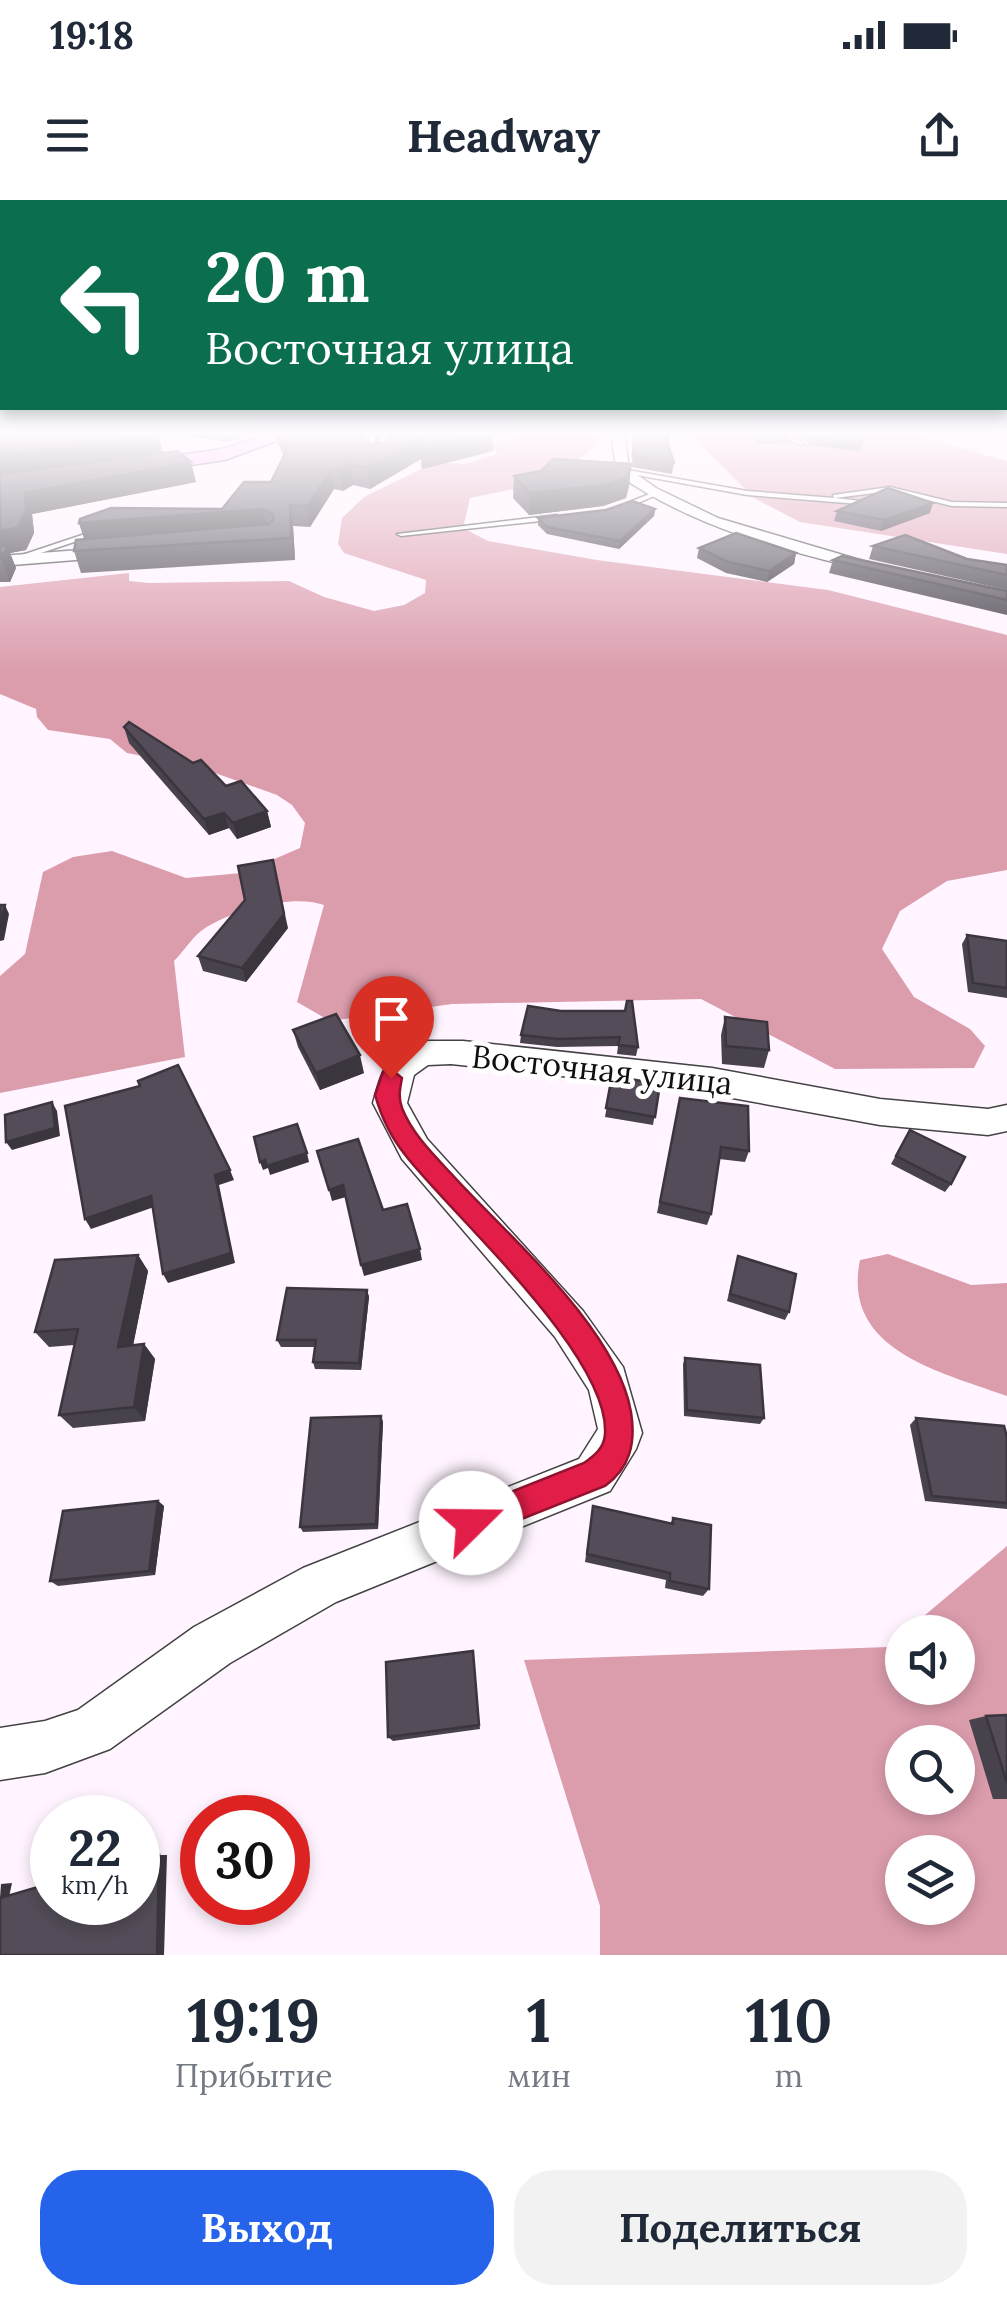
<!DOCTYPE html>
<html lang="ru">
<head>
<meta charset="utf-8">
<style>
  body { margin:0; font-family:Lora,serif; background:#f2f2f3; color:#1f2937; height:100vh; display:flex; flex-direction:column; font-size:38px; white-space:nowrap }
  * { box-sizing:border-box; margin:0 }
  p { font-size:32px; color:#747a83 }
  .icon { flex:none; width:55px; height:55px; fill:none; stroke:currentColor; stroke-width:2; stroke-linecap:round; stroke-linejoin:round }
  .map { position:relative; height:1755px; overflow:hidden }
  .drawer { display:flex; flex-direction:column; background:#fff; flex:1 }
  .drawer>* { flex:none }
  .banner { position:absolute; left:0px; top:0px; width:1008px; height:210px; box-shadow:0 5px 15px #0003; background:#0b6e4f; color:#fff; overflow:hidden }
  .tools { position:absolute; left:885px; top:1415px; display:grid; gap:20px }
  .tools a { display:grid; place-items:center; width:90px; height:90px; border-radius:50%; background:#fff; box-shadow:0 5px 15px #0003; font-size:50px }
  .speed { position:absolute; left:30px; top:1595px; display:flex; gap:20px; font-size:50px; font-weight:700; text-align:center }
  .speed>* { display:grid; place-content:center; width:130px; height:130px; border-radius:50%; background:#fff; box-shadow:0 5px 15px #0003; line-height:1 }
  .speed small { font-size:25px; font-weight:400 }
  .speed .limit { border:15px solid #d22; background:#fff; color:#111 }
  .pin { position:absolute; display:grid; place-items:center; width:85px; height:85px; color:#fff; margin:-102px -42px; border-radius:50% 50% 50% 0; rotate:-45deg; box-shadow:0 0 10px #0007 }
  .pin .icon { rotate:45deg }
  .me { position:absolute; width:110px; margin:-55px; rotate:68deg; stroke-linejoin:round; filter:drop-shadow(0 0 8px #0008) }
  .turn { display:flex; align-items:center; gap:35px; height:210px; padding:0 40px; font-size:45px }
  .turn .icon { width:130px; height:130px; stroke-width:2.5 }
  .turn b { display:block; font-size:70px; line-height:85px }
  .eta { display:flex; justify-content:space-evenly; align-items:center; height:170px; text-align:center }
  .eta b { font-size:60px; font-weight:800; line-height:70px }
  .primary-button { display:flex; gap:20px; margin-top:auto; padding:20px 40px }
  .primary-button a { flex:1; height:115px; border-radius:40px; background:#2563eb; color:#fff; font-size:40px; font-weight:800; line-height:115px; text-align:center }
  .primary-button a+a { background:#f2f2f3; color:#1f2937 }
  .status { display:flex; justify-content:space-between; align-items:center; height:70px; padding:0 50px; background:#fff; direction:ltr }
  .status svg { height:28px; fill:currentColor }
  header { display:flex; justify-content:space-between; align-items:center; height:130px; padding:0 40px; background:#fff; font-size:45px; font-weight:800 }
  .map>svg:first-child { display:block }
  .forest { fill:#db9cac; fill-rule:evenodd }
  .lines { fill:none; stroke-linecap:round; stroke-linejoin:round }
  .lane-casing { stroke:#434343; stroke-width:3 }
  .street-casing { stroke:#434343; stroke-width:3 }
  .secondary-casing { stroke:#323232; stroke-width:3 }
  .lane { fill:#fff; fill-rule:evenodd }
  .street { fill:#fff; fill-rule:evenodd }
  .secondary { fill:#feb0f8; fill-rule:evenodd }
  .wall { fill:#48424d }
  .shaded-wall { fill:#3b363e }
  .building { fill:#544d59; stroke:#3b363e; stroke-width:2.5 }
  .route { fill:#e11d48; stroke:#92132f; stroke-width:2.5 }
  .labels { text-anchor:middle; stroke-width:10; stroke-linejoin:round; paint-order:stroke }
  .near-street-label { font-size:32px; fill:#101010; stroke:#fff }
</style>
</head>
<body>
<div class="status"><b>19:18</b><svg viewBox="0 0 49 12"><path d="M0 12V9h3v3zM5 12V6h3v6zM10 12V3h3v9zM15 12V0h3v12zM26 1h20v11H26zM47 4h2v5h-2z"/></svg></div>
<header><svg class="icon" aria-label="menu" viewBox="0 0 24 24"><path d="M4 6h16M4 12h16M4 18h16"/></svg>Headway<svg class="icon" aria-label="share" viewBox="0 0 24 24"><path d="M12 15V3M7 8l5-5 5 5M5 13v7h14v-7"/></svg></header>
<div class="map">
<svg width="1007" height="1755" viewBox="0 0 1007 1755">
  <rect width="100%" height="100%" fill="#fff4ff"/>
  <g class="forest">
    <path d="M 559,232 L 591,234 L 600,239 L 571,268 L 533,285 L 470,298 L 463,328 L 488,341 L 597,360 L 828,390 L 1007,435 L 1007,670 L 947,681 L 900,711 L 882,749 L 914,797 L 970,829 L 985,846 L 974,868 L 835,869 L 701,799 L 452,804 L 330,821 L 297,802 L 324,705 C 294,693 227,711 201,731 C 191,739 183,752 174,761 L 185,857 L 0,893 L 0,776 L 25,754 L 43,672 L 73,657 L 112,651 L 186,678 L 242,673 L 300,648 L 305,623 L 292,605 L 277,595 L 198,567 L 127,553 L 110,539 L 48,530 L 37,517 L 36,509 L 0,494 L 0,387 L 129,373 L 129,381 L 149,383 L 289,381 L 324,397 L 374,411 L 404,405 L 425,393 L 426,380 L 344,353 L 338,344 L 342,318 L 364,297 L 436,262 L 465,264 L 498,254 L 491,245 L 523,235 Z"/>
    <polygon points="688,232 903,232 1007,261 1007,354 800,322 754,298"/>
    <path d="M 888,1054 L 971,1085 L 1007,1083 L 1007,1196 C 942,1172 841,1151 860,1060 Z"/>
    <path d="M 1007,1346 L 1007,1755 L 600,1755 L 600,1706 L 524,1460 L 888,1447 L 902,1435 L 902,1488 L 958,1488 L 958,1432 L 905,1432 ZM 902,1542 L 958,1542 L 958,1598 L 902,1598 ZM 902,1652 L 958,1652 L 958,1708 L 902,1708 Z"/>
  </g>
  <g class="lines">
    <defs>
      <g id="lane">
        <polygon points="370,232 376,232 371,262 368,264 365,262"/>
        <polygon points="774,232 781,232 805,244 800,245"/>
        <polygon points="622,269 747,291 834,298 833,295 890,287 952,302 1007,303 1007,307 952,306 890,291 835,298 861,301 859,304 747,295 620,272"/>
        <polygon points="652,293 654,296 622,310 615,308"/>
        <polygon points="557,315 560,319 401,336 397,334"/>
        <polygon points="97,330 104,332 20,360 13,358"/>
      </g>
      <g id="street">
        <path d="M 611,232 L 624,232 L 629,269 L 656,288 L 718,318 L 890,369 L 881,374 C 788,351 697,330 617,274 Z"/>
        <polygon points="120,347 126,348 126,356 0,366 0,356"/>
        <path d="M 428,841 L 463,841 L 712,868 L 880,899 L 988,909 L 1007,905 L 1007,931 L 988,935 L 880,925 L 683,889 L 451,864 L 428,865 L 414,875 L 407,903 L 427,939 L 583,1111 L 623,1167 L 642,1233 L 636,1249 L 610,1291 L 336,1402 L 230,1463 L 110,1549 L 45,1573 L 0,1580 L 0,1528 L 45,1521 L 78,1510 L 194,1427 L 303,1368 L 579,1259 L 598,1229 L 589,1190 L 555,1137 L 402,959 L 373,903 C 384,864 387,853 428,841 Z"/>
      </g>
      <polygon id="secondary" points="275,232 301,232 225,260 129,274 119,268 129,262 222,249"/>
    </defs>
    <use href="#lane" class="lane-casing"/>
    <use href="#street" class="street-casing"/>
    <use href="#secondary" class="secondary-casing"/>
    <use href="#lane" class="lane"/>
    <use href="#street" class="street"/>
    <use href="#secondary" class="secondary"/>
  </g>
  <g class="wall">
    <polygon points="0,232 158,235 162,253 196,282 32,314 34,333 26,350 10,353 16,368 10,382 0,382"/>
    <polygon points="161,232 259,232 227,242"/>
    <polygon points="276,232 367,232 365,244 374,244 383,232 379,244 493,232 493,251 422,269 421,259 370,289 353,285 343,291 334,289 310,327 293,326 295,360 81,373 74,351 85,340 79,323 222,309 271,282 284,256 278,244"/>
    <polygon points="633,232 669,232 668,244 674,263 672,274 632,267"/>
    <polygon points="750,232 782,232 790,236 789,243 757,244"/>
    <polygon points="788,232 869,232 859,251 808,245 807,241"/>
    <polygon points="631,264 629,286 626,298 603,306 529,315 513,298 514,276"/>
    <polygon points="655,309 654,316 619,349 547,334 538,325 538,318 606,310"/>
    <polygon points="837,311 930,313 881,331 834,321"/>
    <polygon points="873,346 1007,365 1007,390 869,359"/>
    <polygon points="699,348 796,353 794,364 767,382 726,373 697,358"/>
    <polygon points="833,360 1007,391 1007,415 829,373"/>
    <polygon points="124,527 267,611 271,627 237,639 229,628 209,635 129,543"/>
    <polygon points="288,728 246,782 203,771 198,756"/>
    <polygon points="967,735 1007,741 1007,798 968,792 962,744"/>
    <polygon points="561,811 625,811 638,847 636,856 617,854 618,846 557,847 520,843 521,835"/>
    <polygon points="725,817 769,850 764,868 722,864 721,835"/>
    <polygon points="293,830 364,873 320,890 298,847"/>
    <polygon points="612,876 660,884 653,925 605,917"/>
    <polygon points="680,898 749,951 745,962 719,959 711,1014 707,1025 657,1013"/>
    <polygon points="910,930 951,984 945,992 891,964"/>
    <polygon points="138,1055 148,1071 133,1145 144,1144 155,1159 145,1221 73,1228 59,1215 74,1145 49,1147 35,1132"/>
    <polygon points="738,1056 789,1112 785,1120 727,1101"/>
    <polygon points="367,1090 369,1097 361,1170 315,1169 313,1162 315,1147 281,1147 277,1140"/>
    <polygon points="685,1158 764,1218 760,1224 684,1216 683,1164"/>
    <polygon points="381,1216 383,1222 378,1329 303,1332 300,1327"/>
    <polygon points="916,1218 1007,1237 1007,1309 925,1301 910,1225"/>
    <polygon points="158,1301 164,1306 155,1375 58,1386 50,1381"/>
    <polygon points="593,1306 670,1324 673,1318 709,1389 703,1396 665,1388 666,1380 585,1362"/>
    <polygon points="473,1451 480,1529 393,1541 388,1537"/>
    <polygon points="1007,1515 1007,1599 993,1599 969,1520 986,1516"/>
  </g>
  <g class="shaded-wall">
    <polygon points="225,232 259,232 227,242"/>
    <polygon points="361,232 367,232 361,263 359,244"/>
    <polygon points="375,232 383,232 376,255 374,236"/>
    <polygon points="493,232 493,251 422,269 421,259 370,289 368,268 424,238"/>
    <polygon points="158,235 163,254 0,277 0,256"/>
    <polygon points="191,262 196,282 32,314 34,333 26,350 10,353 16,368 10,382 0,355 0,331 25,293"/>
    <polygon points="631,264 629,286 626,298 603,306 529,315 529,293"/>
    <polygon points="351,265 353,285 343,291 341,270"/>
    <polygon points="332,269 334,289 310,327 307,306"/>
    <polygon points="933,303 930,313 881,331 884,320"/>
    <polygon points="290,305 293,326 295,360 291,338"/>
    <polygon points="263,309 267,330 86,345 79,323"/>
    <polygon points="655,309 654,316 619,349 620,341"/>
    <polygon points="796,353 794,364 767,382 769,371"/>
    <polygon points="267,611 271,627 237,639 233,623"/>
    <polygon points="224,613 229,628 209,635 204,619"/>
    <polygon points="273,660 288,728 246,782 242,768"/>
    <polygon points="5,705 9,714 4,740 0,741 0,727"/>
    <polygon points="360,855 364,873 320,890 316,873"/>
    <polygon points="52,902 57,911 60,936 12,950 6,942"/>
    <polygon points="307,953 309,962 270,975 268,968 263,970 260,962"/>
    <polygon points="230,970 234,980 219,985 235,1063 168,1083 163,1074 215,975"/>
    <polygon points="343,985 346,997 332,1001 329,990"/>
    <polygon points="151,996 157,1006 91,1029 85,1019"/>
    <polygon points="420,1049 422,1060 364,1076 361,1065"/>
    <polygon points="138,1055 148,1071 130,1161 118,1147"/>
    <polygon points="367,1090 369,1097 361,1170 359,1163"/>
    <polygon points="144,1144 155,1159 145,1221 134,1207"/>
    <polygon points="381,1216 383,1222 378,1329 376,1324"/>
    <polygon points="158,1301 164,1306 155,1375 149,1371"/>
    <polygon points="159,1655 167,1655 164,1755 157,1755"/>
    <polygon points="12,1683 9,1697 0,1698 1,1684"/>
  </g>
  <g class="building">
    <polygon points="0,232 154,232 158,235 0,256"/>
    <polygon points="278,232 361,232 359,244 386,243 390,232 493,232 421,250 424,238 368,268 351,265 341,270 332,269 307,306 290,305 291,338 74,351 76,340 269,324 274,319 273,314 263,309 79,323 80,319 111,308 222,309 244,282 271,282 288,248"/>
    <polygon points="634,232 669,232 668,244 674,263 633,256"/>
    <polygon points="756,232 782,232 790,236 759,236"/>
    <polygon points="805,232 867,232 861,244 810,238 808,233"/>
    <polygon points="177,251 191,262 25,293 26,311 17,328 0,331 0,274"/>
    <polygon points="553,259 631,264 628,277 605,285 529,293 514,276 541,271"/>
    <polygon points="888,288 933,303 884,320 837,311"/>
    <polygon points="632,301 655,309 620,341 547,327 538,318 606,310"/>
    <polygon points="736,333 796,353 769,371 728,362 699,348"/>
    <polygon points="905,335 967,359 1007,365 1007,375 873,346"/>
    <polygon points="0,346 8,346 0,359"/>
    <polygon points="842,356 1007,391 1007,400 833,360"/>
    <polygon points="129,522 193,563 201,560 226,586 241,581 267,611 233,623 224,613 204,619 124,527"/>
    <polygon points="273,660 284,714 242,768 198,756 245,700 238,666"/>
    <polygon points="0,705 5,705 0,727"/>
    <polygon points="967,735 1007,741 1007,788 973,783"/>
    <polygon points="627,801 632,801 638,847 618,845 620,837 558,839 521,835 528,806 561,811 625,811"/>
    <polygon points="336,814 360,855 316,873 293,830"/>
    <polygon points="725,817 767,822 769,850 726,846"/>
    <polygon points="178,865 230,970 215,975 231,1053 163,1074 151,996 85,1019 65,906 140,886 138,881"/>
    <polygon points="612,876 660,884 655,917 606,908"/>
    <polygon points="680,898 748,906 749,951 721,947 711,1014 660,1002"/>
    <polygon points="52,902 55,928 6,942 5,915"/>
    <polygon points="297,924 307,953 267,966 265,960 260,962 254,937"/>
    <polygon points="910,930 965,957 951,984 896,956"/>
    <polygon points="358,939 383,1010 407,1004 420,1049 361,1065 343,985 329,990 317,951"/>
    <polygon points="138,1055 118,1147 144,1144 134,1207 59,1215 78,1129 35,1132 55,1060"/>
    <polygon points="738,1056 796,1074 789,1112 730,1094"/>
    <polygon points="287,1088 367,1090 359,1163 313,1162 316,1140 277,1140"/>
    <polygon points="685,1158 760,1165 764,1218 687,1210"/>
    <polygon points="381,1216 376,1324 300,1327 311,1218"/>
    <polygon points="916,1218 1004,1226 1007,1237 1007,1303 932,1296"/>
    <polygon points="158,1301 149,1371 50,1381 63,1311"/>
    <polygon points="593,1306 673,1324 673,1318 711,1325 709,1389 670,1381 670,1373 587,1354"/>
    <polygon points="473,1451 479,1525 388,1537 386,1462"/>
    <polygon points="1007,1515 1007,1583 986,1516"/>
    <polygon points="159,1655 157,1755 0,1755 0,1698 52,1683 52,1702 138,1702 138,1661"/>
  </g>
  <linearGradient id="sky" x2="0" y2="1"><stop stop-color="#9fced5"/><stop offset="0.49" stop-color="#fffaff"/><stop offset="1" stop-color="#fffaff" stop-opacity="0"/></linearGradient>
  <rect width="1007" height="477" fill="url(#sky)"/>
  <path class="route" d="M 391,869 L 402,878 C 400,889 398,896 402,908 C 413,936 437,958 458,981 C 514,1041 617,1131 631,1212 C 636,1243 630,1268 605,1286 L 471,1339 L 460,1335 L 455,1323 L 460,1312 L 584,1263 C 595,1255 604,1248 605,1234 C 610,1156 455,1018 406,956 C 392,939 381,916 375,895 L 383,872 Z"/>
  <g class="labels">
    <g class="near-street-label">
      <text transform="translate(602 870) rotate(6)" y="11">Восточная улица</text>
    </g>
  </g>
</svg>
<div class="tools">
<a><svg class="icon" aria-label="sound" viewBox="0 0 24 24"><path d="M4 9h4l5-4v14l-5-4H4zM17 9q2 3 0 6"/></svg></a>
<a><svg class="icon" aria-label="search" viewBox="0 0 24 24"><circle cx="10" cy="10" r="6"/><path d="M15 15l6 6"/></svg></a>
<a><svg class="icon" aria-label="layers" viewBox="0 0 24 24"><path d="M12 4l9 5-9 5-9-5zM3 14l9 5 9-5"/></svg></a>
</div>
<div class="speed"><div>22<small>km/h</small></div><div class="limit">30</div></div>
<div class="pin" style="left:391px;top:878px;background:#d93025"><svg class="icon" aria-label="arrive" viewBox="0 0 24 24"><path d="M6 21V4h12l-3 4 3 4H6"/></svg></div>
<svg class="me" style="left:471px;top:1323px" viewBox="-20 -20 40 40"><circle r="19" fill="#fff"/><path d="M0-13L10 11 0 6-10 11z" fill="#e11d48"/></svg>
<div class="banner">
<div class="turn"><svg class="icon" aria-label="left" viewBox="0 0 24 24"><path d="M17 20v-9H6M10 6l-5 5 5 5"/></svg><div><b>20 m</b>Восточная улица</div></div>
</div>
</div>
<section class="drawer">
<div class="eta">
<div><b>19:19</b><p>Прибытие</p></div>
<div><b>1</b><p>мин</p></div>
<div><b>110</b><p>m</p></div>
</div>
<div class="primary-button"><a>Выход</a><a>Поделиться</a></div>
</section>
</body>
</html>
